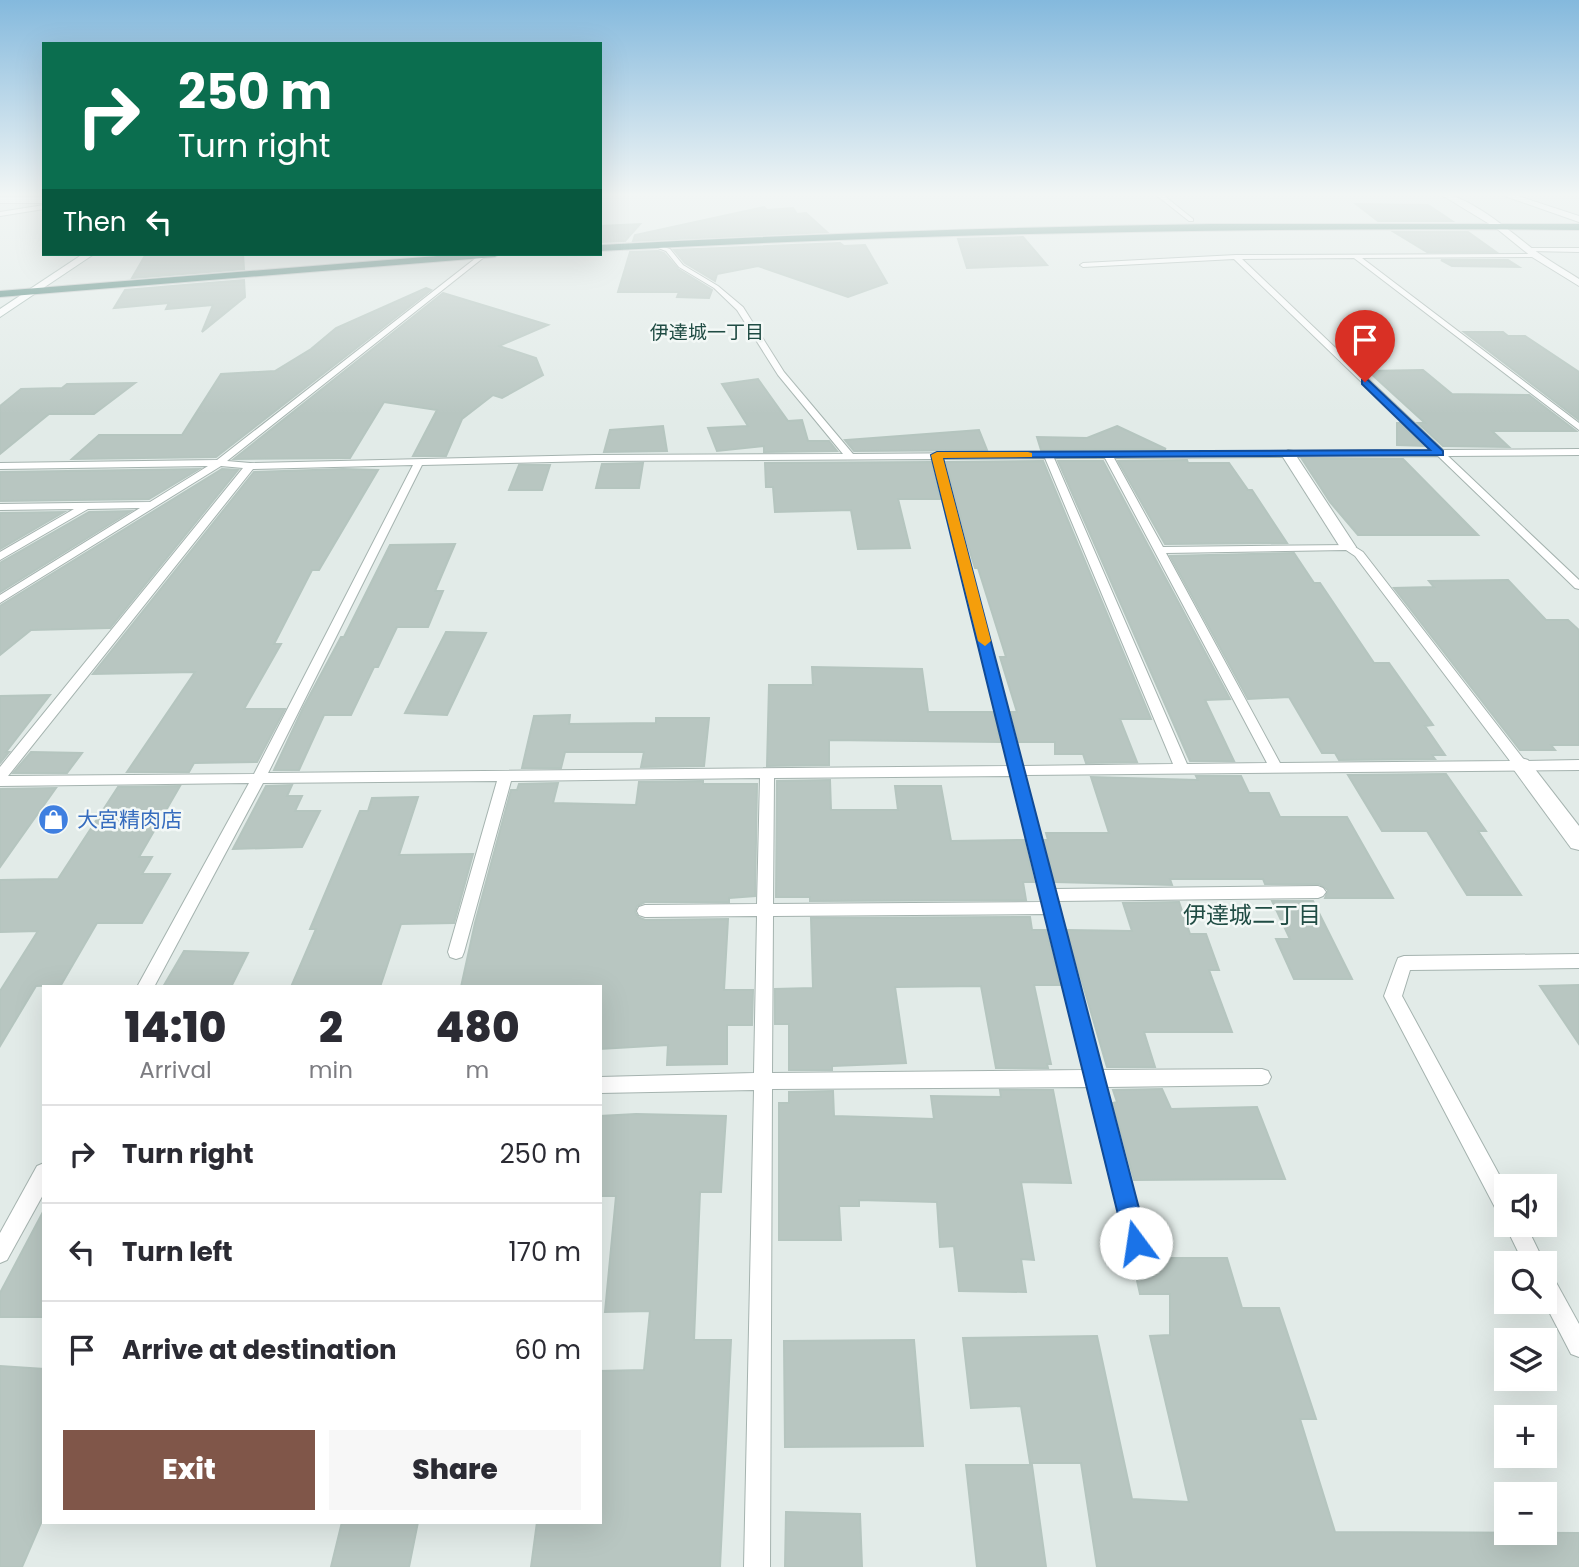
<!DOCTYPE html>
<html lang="en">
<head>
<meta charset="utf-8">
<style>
  body { margin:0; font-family:Poppins,"Noto Sans JP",sans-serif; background:#f7f7f7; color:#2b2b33; height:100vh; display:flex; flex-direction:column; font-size:26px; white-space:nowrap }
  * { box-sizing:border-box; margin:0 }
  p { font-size:23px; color:#7c7c81 }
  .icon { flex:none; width:38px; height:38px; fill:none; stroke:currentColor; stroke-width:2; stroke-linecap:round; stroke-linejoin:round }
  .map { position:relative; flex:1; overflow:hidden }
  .sheet { position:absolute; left:42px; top:985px; width:560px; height:539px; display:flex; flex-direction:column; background:#fff; border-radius:0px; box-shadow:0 7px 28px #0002 }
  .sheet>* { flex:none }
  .banner { position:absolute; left:42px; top:42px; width:560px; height:214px; border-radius:0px; box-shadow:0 7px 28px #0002; background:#0b6e4f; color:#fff; overflow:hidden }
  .fabs { position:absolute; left:1494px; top:1174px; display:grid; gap:14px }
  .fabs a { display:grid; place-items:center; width:63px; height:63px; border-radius:0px; background:#fff; box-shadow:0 7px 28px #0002; font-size:35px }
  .pin { position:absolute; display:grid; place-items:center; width:60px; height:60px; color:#fff; margin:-72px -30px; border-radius:50% 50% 50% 0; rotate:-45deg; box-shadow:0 0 7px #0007 }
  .pin .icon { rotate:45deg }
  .me { position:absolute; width:77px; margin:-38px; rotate:346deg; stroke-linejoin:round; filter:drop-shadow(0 0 5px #0008) }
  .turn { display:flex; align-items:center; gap:24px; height:147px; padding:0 21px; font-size:32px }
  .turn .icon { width:91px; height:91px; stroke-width:2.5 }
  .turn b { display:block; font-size:49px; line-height:60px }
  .then { display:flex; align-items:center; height:66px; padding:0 21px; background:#0003; gap:14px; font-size:26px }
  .eta { display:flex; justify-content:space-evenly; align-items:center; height:119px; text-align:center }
  .eta b { font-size:42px; font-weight:800; line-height:49px }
  .button { display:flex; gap:14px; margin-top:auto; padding:14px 21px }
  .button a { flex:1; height:80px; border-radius:0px; background:#805649; color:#fff; font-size:28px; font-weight:800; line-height:80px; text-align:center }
  .button a+a { background:#f7f7f7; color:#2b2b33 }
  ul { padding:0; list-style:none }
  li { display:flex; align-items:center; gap:21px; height:98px; padding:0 21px; border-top:2px solid #e1e1e2 }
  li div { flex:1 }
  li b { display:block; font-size:26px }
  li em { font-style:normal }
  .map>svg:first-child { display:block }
  .building { fill:#b8c6c1; stroke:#b5c5bf; stroke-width:2 }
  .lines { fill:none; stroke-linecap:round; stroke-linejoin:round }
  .service-casing { stroke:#a5b3af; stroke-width:2 }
  .minor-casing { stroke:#a5b3af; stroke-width:2 }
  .secondary-casing { stroke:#a1b6b0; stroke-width:2 }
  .trunk-casing { stroke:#c1c8c7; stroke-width:2 }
  .service { fill:#fff; fill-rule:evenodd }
  .minor { fill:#fff; fill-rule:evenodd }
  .secondary { fill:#fff; fill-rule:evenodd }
  .trunk { fill:#4e8278; fill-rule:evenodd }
  .route { fill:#1a73e8; stroke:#114b97; stroke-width:2 }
  .slow { fill:#f59e0b }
  .labels { text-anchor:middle; stroke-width:5; stroke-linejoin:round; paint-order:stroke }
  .far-neighbourhood-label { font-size:19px; fill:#204c44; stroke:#f3f8f6 }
  .shop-label { font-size:21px; fill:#366cbe; stroke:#f3f8f6; text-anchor:start }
  .neighbourhood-label { font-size:23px; fill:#204c44; stroke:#f3f8f6 }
</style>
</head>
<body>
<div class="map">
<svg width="1579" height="1567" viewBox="0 0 1579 1567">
  <rect width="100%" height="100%" fill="#e2ebe8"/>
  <g class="building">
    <polygon points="1356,204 1428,205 1452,221 1378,221"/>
    <polygon points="764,207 767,210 793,208 797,214 806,213 827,232 633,241 635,235"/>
    <polygon points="640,224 625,241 600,242 600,226"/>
    <polygon points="1394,232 1468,232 1496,252 1427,252"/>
    <polygon points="1023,237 1047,265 967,268 958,239"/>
    <polygon points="840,243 844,246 865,245 887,283 848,297 758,266 717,274 715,281 685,263 674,250"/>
    <polygon points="658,251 664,253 678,269 712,290 709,298 677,297 679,292 618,292 630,252"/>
    <polygon points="146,254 243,254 244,269 132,278"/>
    <polygon points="1441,260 1508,260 1519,267 1452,266"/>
    <polygon points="244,280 245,297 202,332 213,305 166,309 169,303 114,308 125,290"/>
    <polygon points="426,288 431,290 216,457 72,459 99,435 182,435 221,374 275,371 311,349 336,328"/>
    <polygon points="443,293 548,325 499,346 536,358 543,375 502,398 493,395 462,419 446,456 413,456 437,410 384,402 350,458 234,459"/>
    <polygon points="1464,332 1503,332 1508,336 1525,336 1579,372 1579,420"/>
    <polygon points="1423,370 1452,394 1529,395 1576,431 1492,431 1509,447 1443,446 1418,423 1425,423 1368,371"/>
    <polygon points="758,379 788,421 802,420 808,441 829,441 837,451 764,452 764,446 717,451 708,428 748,426 722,384"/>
    <polygon points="135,383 94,414 49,414 0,454 0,406 21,389 62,388 67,384"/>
    <polygon points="1397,423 1400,423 1424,446 1397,445"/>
    <polygon points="663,426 667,451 604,452 610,430"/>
    <polygon points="1117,426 1166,449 1041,450 1037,437 1087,438"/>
    <polygon points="979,430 987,450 854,451 845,440"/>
    <polygon points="1302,459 1403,459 1478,535 1358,535 1330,502"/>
    <polygon points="1187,460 1188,463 1229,463 1248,490 1252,490 1287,543 1165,544 1118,461"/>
    <polygon points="1043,461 1151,719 1120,719 1137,762 1086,763 1083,754 1055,754 1055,742 1019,742 1011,712 1017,712 1000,657 1006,657 978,568 975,568 967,542 946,462"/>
    <polygon points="1058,461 1103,461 1230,699 1205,700 1234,761 1190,761"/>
    <polygon points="931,462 940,499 898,499 910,548 858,549 851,510 775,512 773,487 766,487 765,463"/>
    <polygon points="643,463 639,488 596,488 602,464"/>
    <polygon points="519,465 550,465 542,490 509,490"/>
    <polygon points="199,469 149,499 0,501 0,472"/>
    <polygon points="222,469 238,470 110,628 31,630 0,655 0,606"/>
    <polygon points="343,469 378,470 319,570 312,570 274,644 281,644 244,709 285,709 257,762 194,763 189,772 127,772 195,672 93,674 254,472"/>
    <polygon points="131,511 0,592 0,563 89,512"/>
    <polygon points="64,512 0,549 0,513"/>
    <polygon points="455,544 435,591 443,591 428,627 397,627 378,667 374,667 351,715 324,715 299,770 274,770 303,708 341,637 344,637 390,545"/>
    <polygon points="1294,553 1314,583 1320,583 1374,663 1389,663 1433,725 1425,726 1445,755 1432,755 1435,759 1339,760 1335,753 1322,753 1289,697 1248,699 1170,556"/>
    <polygon points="1508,580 1546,620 1568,620 1579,630 1579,745 1551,745 1555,750 1520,750 1394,588 1434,587 1429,581"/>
    <polygon points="446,632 486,633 447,715 405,713"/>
    <polygon points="812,667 922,669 928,712 993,712 1000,742 829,740 829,765 767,766 769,685 813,685"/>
    <polygon points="50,695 6,752 9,752 0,763 0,696"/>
    <polygon points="570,715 569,724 656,723 656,718 709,718 704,766 641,767 644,752 565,752 561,768 522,768 534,716"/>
    <polygon points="31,752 82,753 67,773 13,773"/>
    <polygon points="1446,774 1486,831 1478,831 1521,895 1467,895 1427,831 1382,831 1348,775"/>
    <polygon points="1196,776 1241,776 1249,793 1269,793 1280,817 1347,817 1393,898 1325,898 1328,890 1319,884 1265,884 1263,879 1170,879 1172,885 1055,882 1044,840 1048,840 1046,833 1109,833 1091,777 1198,780"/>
    <polygon points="830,780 831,810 898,810 895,786 941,786 951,841 1024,840 1034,882 1023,882 1026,900 810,901 810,897 776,897 777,781"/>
    <polygon points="703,781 703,784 757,784 755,896 729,898 729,902 645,902 637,906 635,912 638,917 645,920 728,919 724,990 753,990 752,1025 727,1025 727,1064 667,1065 668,1045 600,1049 600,987 461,987 475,923 511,790 517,790 519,784 558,783 553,803 636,805 639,782"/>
    <polygon points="292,785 287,796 302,796 295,811 320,811 302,847 233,849 266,786"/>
    <polygon points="180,786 139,857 152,857 142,874 170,874 142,923 97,923 61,985 36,986 0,1046 0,991 38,931 0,932 0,880 58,879 118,787"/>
    <polygon points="56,788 0,867 0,789"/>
    <polygon points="418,797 399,855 473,854 454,923 401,924 380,987 291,987 316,929 310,929 360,811 368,811 372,798"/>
    <polygon points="1272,901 1313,901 1352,979 1294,979 1276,939 1290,939"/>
    <polygon points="1179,902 1190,934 1206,934 1219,970 1209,970 1232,1032 1144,1032 1155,1067 1107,1067 1067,930 1132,931 1123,903"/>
    <polygon points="1030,917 1032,930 1046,930 1060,985 1034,985 1051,1064 1047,1064 1048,1068 996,1068 981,986 895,987 906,1063 832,1066 832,1070 789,1070 789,1024 775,1024 775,989 813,988 811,918"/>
    <polygon points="184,951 248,953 231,987 163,987"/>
    <polygon points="1579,985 1579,1044 1540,986"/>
    <polygon points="1162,1089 1171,1109 1257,1107 1285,1179 1134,1180 1113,1103 1117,1102 1113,1090"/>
    <polygon points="1000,1090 1053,1090 1071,1183 1021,1182 1034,1260 1021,1259 1026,1292 959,1291 954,1246 940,1247 937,1202 859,1200 859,1206 839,1206 841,1240 779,1240 779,1103 789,1103 789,1092 833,1091 834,1116 934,1119 931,1096 1001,1097"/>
    <polygon points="636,1114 726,1116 721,1192 700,1192 694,1340 731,1340 720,1567 531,1567 537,1522 600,1522 600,1371 644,1370 650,1311 605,1312 616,1196 600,1196 600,1116"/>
    <polygon points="44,1210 44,1317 0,1317 0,1293"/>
    <polygon points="1132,1258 1227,1258 1242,1308 1279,1308 1316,1419 1300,1419 1335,1532 1579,1533 1579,1567 1097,1567 1081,1463 1030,1463 1021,1406 971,1408 963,1338 1097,1336 1132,1499 1189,1502 1150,1336 1170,1335 1170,1294 1140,1294"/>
    <polygon points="914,1340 923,1446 785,1447 784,1341"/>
    <polygon points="0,1366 44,1369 44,1516 22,1567 0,1567"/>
    <polygon points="966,1465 1032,1465 1046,1567 977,1567"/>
    <polygon points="786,1512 860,1514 862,1567 785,1567"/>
    <polygon points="342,1522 418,1522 409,1567 331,1567"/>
  </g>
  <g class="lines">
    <defs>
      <g id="service">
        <polygon points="1155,194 1162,194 1193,219 1193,221 1189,221"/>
        <polygon points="44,205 44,209 0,216 0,212"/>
        <path d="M 653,244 L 670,249 L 683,265 L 718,286 L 743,307 L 784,372 L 853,454 L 1432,450 L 1234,259 L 1083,267 L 1080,265 L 1083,263 L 1236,255 L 1537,254 L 1535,257 L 1362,258 L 1579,423 L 1579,430 L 1354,258 L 1242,259 L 1443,450 L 1579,449 L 1579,455 L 1448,456 L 1579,580 L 1579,589 L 1575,588 L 1438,456 L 1114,458 L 1163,547 L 1352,545 L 1363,552 L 1525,761 L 1579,760 L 1579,770 L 1025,775 L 1054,889 L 1318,886 L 1323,888 L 1326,892 L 1323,896 L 1318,898 L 1057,901 L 1101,1070 L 1262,1069 L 1268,1071 L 1271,1077 L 1268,1083 L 1262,1085 L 1106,1087 L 1146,1243 L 1143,1250 L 1136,1253 L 1129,1250 L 1126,1243 L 1087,1087 L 772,1089 L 770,1567 L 744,1567 L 754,1090 L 600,1093 L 600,1077 L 754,1073 L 757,916 L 645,917 L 639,915 L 637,911 L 639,907 L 645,905 L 757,904 L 760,778 L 511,781 L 464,952 L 462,957 L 456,959 L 450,957 L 448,952 L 497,781 L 263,783 L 154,987 L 137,987 L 249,783 L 0,786 L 0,767 L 243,468 L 221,466 L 0,603 L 0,595 L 140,508 L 88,509 L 0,560 L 0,552 L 74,509 L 0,510 L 0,504 L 150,502 L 208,466 L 0,469 L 0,463 L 217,460 L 481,254 L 488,254 L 227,461 L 250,463 L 595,455 L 843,454 L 778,375 L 737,310 L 714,288 L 679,267 L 666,251 L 653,246 ZM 1045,458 L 1173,764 L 1022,766 L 943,459 ZM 1054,458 L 1105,458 L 1267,763 L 1187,764 ZM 933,459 L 1009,766 L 268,773 L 422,465 L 595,461 ZM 413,465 L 254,774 L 8,776 L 253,469 ZM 1346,550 L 1355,556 L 1510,761 L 1280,763 L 1166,553 ZM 1011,776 L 1042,902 L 773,904 L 774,778 ZM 1045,914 L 1083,1070 L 772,1073 L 773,916 Z"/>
        <polygon points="1532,248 1579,248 1579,252 1530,251"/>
        <polygon points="1579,954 1579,968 1410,970 1402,996 1507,1189 1507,1220 1500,1217 1384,996 1396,963 1398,958 1404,956"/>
        <polygon points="44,1163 44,1193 7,1260 0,1263 0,1233 37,1166"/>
        <polygon points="1507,1220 1507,1225 1526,1225 1545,1264 1524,1264 1505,1225"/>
        <polygon points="1545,1272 1552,1275 1579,1324 1579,1357 1571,1354 1544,1302"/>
      </g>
      <g id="minor">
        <path d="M 1440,194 C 1469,194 1514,235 1537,252 C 1551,262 1565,270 1579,279 L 1579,286 L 1532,257 L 1496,228 Z"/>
        <polygon points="1499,194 1512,194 1579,216 1579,222"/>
        <rect x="0" y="197" width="44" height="6"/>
        <polygon points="1288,450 1293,451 1356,547 1354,550 1342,550 1340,547 1281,454"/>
        <polygon points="1521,758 1528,760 1579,826 1579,850 1571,848 1514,770 1511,765 1514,760"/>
      </g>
      <polygon id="secondary" points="83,254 94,254 0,317 0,309"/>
      <g id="trunk">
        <path d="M 1211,224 L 1579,224 L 1579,230 C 1252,227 926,233 600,251 L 600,245 C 804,234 1008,227 1211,224 Z"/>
        <polygon points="462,254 500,254 495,257 0,297 0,291"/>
      </g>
    </defs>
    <use href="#service" class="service-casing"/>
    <use href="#minor" class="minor-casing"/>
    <use href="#secondary" class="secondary-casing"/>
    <use href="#trunk" class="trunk-casing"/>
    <use href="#service" class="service"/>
    <use href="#minor" class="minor"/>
    <use href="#secondary" class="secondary"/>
    <use href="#trunk" class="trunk"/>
  </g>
  <linearGradient id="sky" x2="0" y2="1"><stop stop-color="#84b9dd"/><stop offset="0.47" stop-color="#f2f6f5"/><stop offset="1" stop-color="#f2f6f5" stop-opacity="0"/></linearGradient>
  <rect width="1579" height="414" fill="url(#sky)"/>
  <polygon class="route" points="1362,380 1368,380 1443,451 1443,455 943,458 1148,1243 1145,1251 1136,1255 1128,1251 1125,1243 931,455 937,452 1430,450 1362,384"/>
  <polygon class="slow" points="1028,452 1032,453 1032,457 943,458 991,641 985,646 978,641 931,455 937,452"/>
  <defs>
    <symbol id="shop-disc" viewBox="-11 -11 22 22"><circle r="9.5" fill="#3f7fe0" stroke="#f3f8f6"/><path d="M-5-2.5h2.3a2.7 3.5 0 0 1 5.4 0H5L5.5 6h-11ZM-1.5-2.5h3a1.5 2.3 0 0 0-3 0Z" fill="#fff"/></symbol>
  </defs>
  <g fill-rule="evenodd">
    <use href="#shop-disc" x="36" y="802" width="35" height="35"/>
  </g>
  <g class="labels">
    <g class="far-neighbourhood-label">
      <text x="707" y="339">伊達城一丁目</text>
    </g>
    <g class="shop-label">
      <text x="77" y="827">大宮精肉店</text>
    </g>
    <g class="neighbourhood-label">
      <text x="1252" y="923">伊達城二丁目</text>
    </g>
  </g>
</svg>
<div class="fabs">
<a><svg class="icon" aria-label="sound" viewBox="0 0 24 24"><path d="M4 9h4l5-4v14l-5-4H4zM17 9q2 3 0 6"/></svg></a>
<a><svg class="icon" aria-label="search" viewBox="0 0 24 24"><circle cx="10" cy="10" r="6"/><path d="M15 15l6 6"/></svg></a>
<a><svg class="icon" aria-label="layers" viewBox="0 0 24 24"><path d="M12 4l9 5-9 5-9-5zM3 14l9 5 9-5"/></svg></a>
<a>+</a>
<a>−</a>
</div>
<div class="pin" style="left:1365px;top:382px;background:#d93025"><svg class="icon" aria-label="arrive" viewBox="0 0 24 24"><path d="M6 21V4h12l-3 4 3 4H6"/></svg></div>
<svg class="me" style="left:1136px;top:1243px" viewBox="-20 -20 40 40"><circle r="19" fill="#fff"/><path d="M0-13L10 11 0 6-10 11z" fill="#1a73e8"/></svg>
<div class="banner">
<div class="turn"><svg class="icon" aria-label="right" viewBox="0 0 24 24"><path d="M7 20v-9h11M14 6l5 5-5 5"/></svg><div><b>250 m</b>Turn right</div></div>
<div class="then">Then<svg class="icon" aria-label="left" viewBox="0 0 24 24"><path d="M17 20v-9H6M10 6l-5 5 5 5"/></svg></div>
</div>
<section class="sheet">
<div class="eta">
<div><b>14:10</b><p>Arrival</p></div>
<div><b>2</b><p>min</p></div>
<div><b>480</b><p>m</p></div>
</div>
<ul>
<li><svg class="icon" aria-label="right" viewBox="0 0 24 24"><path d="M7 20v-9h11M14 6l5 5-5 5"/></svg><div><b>Turn right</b></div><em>250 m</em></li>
<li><svg class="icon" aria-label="left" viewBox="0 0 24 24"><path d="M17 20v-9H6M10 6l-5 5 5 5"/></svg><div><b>Turn left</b></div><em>170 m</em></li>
<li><svg class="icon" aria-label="arrive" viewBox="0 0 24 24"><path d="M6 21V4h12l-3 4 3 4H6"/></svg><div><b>Arrive at destination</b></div><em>60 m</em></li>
</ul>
<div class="button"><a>Exit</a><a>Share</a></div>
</section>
</div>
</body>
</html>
